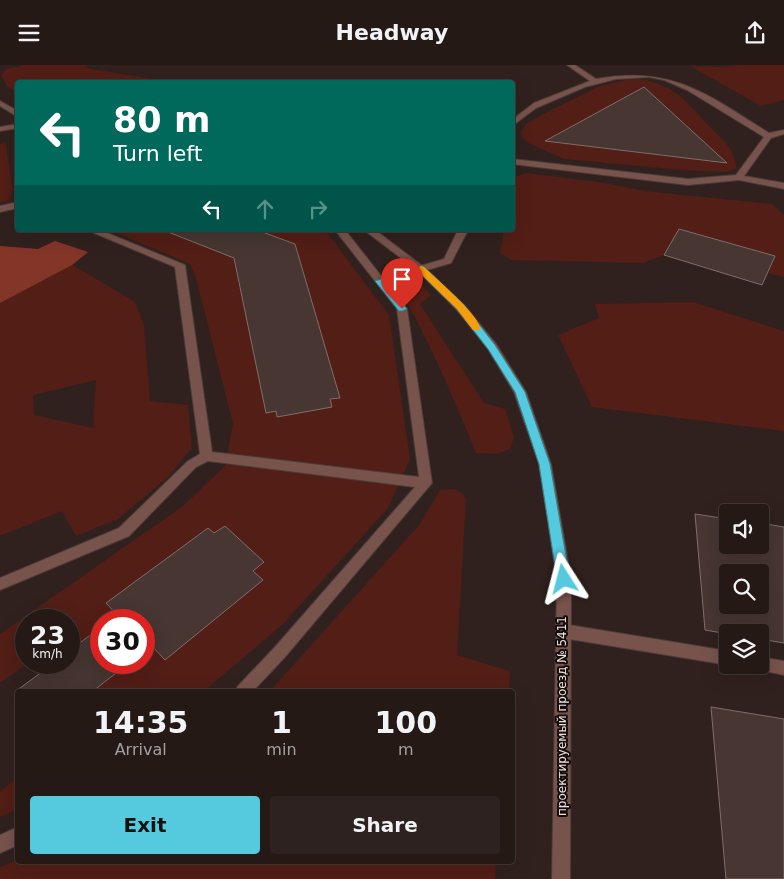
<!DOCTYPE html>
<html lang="en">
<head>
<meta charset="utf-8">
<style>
  body { margin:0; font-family:"DejaVu Sans",sans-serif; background:#2d221f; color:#f1f3f6; height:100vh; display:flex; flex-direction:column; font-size:19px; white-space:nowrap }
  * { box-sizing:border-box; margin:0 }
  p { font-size:16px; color:#a3a0a1 }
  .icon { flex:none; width:28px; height:28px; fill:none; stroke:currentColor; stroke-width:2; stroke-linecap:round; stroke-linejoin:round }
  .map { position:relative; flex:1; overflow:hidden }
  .sheet { position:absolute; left:15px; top:624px; width:500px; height:175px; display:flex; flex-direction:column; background:#251916; border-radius:5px; box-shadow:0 5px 20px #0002,0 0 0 1px #423835 }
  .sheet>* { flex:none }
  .banner { position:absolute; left:15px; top:15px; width:500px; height:152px; border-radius:5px; box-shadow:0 5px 20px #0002,0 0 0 1px #423835; background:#00695c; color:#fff; overflow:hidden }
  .fabs { position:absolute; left:719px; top:439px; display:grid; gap:10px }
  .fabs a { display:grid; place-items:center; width:50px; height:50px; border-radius:5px; background:#251916; box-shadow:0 5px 20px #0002,0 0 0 1px #423835; font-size:25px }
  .speed { position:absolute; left:15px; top:544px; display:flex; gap:10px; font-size:25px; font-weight:700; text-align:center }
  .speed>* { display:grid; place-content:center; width:65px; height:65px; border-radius:50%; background:#251916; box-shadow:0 5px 20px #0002,0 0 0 1px #423835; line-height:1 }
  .speed small { font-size:12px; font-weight:400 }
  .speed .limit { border:8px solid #d22; background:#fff; color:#111 }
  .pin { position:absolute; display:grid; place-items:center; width:42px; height:42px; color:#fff; margin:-51px -21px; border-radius:50% 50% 50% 0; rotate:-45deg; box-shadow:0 0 5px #0007 }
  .pin .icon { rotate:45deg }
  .me { position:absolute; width:55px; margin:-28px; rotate:351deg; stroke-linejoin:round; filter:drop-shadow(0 0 4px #0008) }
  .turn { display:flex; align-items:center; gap:18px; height:105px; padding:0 15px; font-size:22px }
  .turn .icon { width:65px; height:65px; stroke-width:2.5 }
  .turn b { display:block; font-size:35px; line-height:42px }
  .lanes { display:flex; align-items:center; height:48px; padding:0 15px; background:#0003; justify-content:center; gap:25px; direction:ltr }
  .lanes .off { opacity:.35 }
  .eta { display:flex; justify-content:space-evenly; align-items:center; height:85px; text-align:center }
  .eta b { font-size:30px; font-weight:600; line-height:35px }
  .button { display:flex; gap:10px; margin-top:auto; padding:10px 15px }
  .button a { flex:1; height:58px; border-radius:5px; background:#55cadf; color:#111; font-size:20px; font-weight:600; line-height:58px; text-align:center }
  .button a+a { background:#2d221f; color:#f1f3f6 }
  header { display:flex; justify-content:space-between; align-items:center; height:65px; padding:0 15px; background:#251916; font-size:22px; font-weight:600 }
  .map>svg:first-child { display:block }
  .green { fill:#521e16; fill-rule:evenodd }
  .forest { fill:#833528 }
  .building { fill:#473632; stroke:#816d69; fill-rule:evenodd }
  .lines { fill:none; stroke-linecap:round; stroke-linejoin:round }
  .service-casing { stroke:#4b3c39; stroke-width:2 }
  .minor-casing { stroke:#4b3c39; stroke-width:2 }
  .service { fill:#77534c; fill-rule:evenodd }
  .minor { fill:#77534c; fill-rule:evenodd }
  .route { fill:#55cadf; stroke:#378391 }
  .slow { fill:#f59e0b }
  .labels { text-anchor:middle; stroke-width:4; stroke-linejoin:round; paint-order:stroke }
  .street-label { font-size:12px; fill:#ebe0de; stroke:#140d0b }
</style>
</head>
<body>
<header><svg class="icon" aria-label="menu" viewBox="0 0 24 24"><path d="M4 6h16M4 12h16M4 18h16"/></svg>Headway<svg class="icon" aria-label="share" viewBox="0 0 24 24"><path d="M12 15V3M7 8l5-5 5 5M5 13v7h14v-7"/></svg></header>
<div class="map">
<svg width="784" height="814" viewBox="0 0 784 814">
  <rect width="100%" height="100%" fill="#31211e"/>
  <g class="green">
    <polygon points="26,0 86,0 85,2 90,4 172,17 18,18 17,28 7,21 1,10 6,4"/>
    <polygon points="740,0 784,0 784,35 761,41 690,1 722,2"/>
    <path d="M 630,14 C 670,14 686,36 711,63 C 726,79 733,81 737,104 L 725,107 L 683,105 L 564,94 L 530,79 L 520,69 L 526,59 L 551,45 L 600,21 ZM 644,22 L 726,97 L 726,98 L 546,76 Z"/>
    <polygon points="6,78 12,123 10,135 0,138 0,79"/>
    <polygon points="526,108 598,117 645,126 772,139 784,150 784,212 768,208 775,191 680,164 664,190 644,198 512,195 500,188 504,165 512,165 513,113"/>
    <polygon points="110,165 169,165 168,167 234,193 267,348 276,346 278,352 332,342 330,334 339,333 297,187 287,188 268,169 262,167 264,165 325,165 389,250 410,394 388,443 282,560 204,626 93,626 129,598 144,598 144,586 151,580 165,595 263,515 253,506 264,497 225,461 214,468 208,463 106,538 117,550 110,555 101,555 101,562 69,586 69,555 26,555 26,598 28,598 0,618 0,569 183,441 225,401 233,359 196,213 190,199"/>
    <path d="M 55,176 L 88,187 L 73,200 L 135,237 L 144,260 L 150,336 L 188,340 L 192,383 L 168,412 L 118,454 L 76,471 L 62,446 L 0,471 L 0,181 L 38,184 ZM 96,315 L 93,363 L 34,350 L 33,330 Z"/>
    <path d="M 413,211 L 431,230 L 420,239 L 484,338 L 505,344 L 514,372 L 510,384 L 496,389 L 476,388 C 452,330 428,272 396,218 Z"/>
    <polygon points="693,237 784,266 784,366 592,342 558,270 599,253 595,239"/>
    <polygon points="455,424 463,429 466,434 457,590 510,606 509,626 270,626 420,459 440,425"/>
    <polygon points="17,712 17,744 0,752 0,727"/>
    <polygon points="17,795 18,796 496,796 495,814 0,814 0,802"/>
  </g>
  <polygon class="forest" points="55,176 88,187 72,200 0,238 0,181 38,184"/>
  <g class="building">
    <polygon points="644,22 727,98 545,76"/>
    <polygon points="679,164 775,191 762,220 664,190"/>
    <polygon points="169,165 257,165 295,179 340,333 330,334 332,342 277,352 276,346 266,348 234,193 168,167"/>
    <path d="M 695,449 L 728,454 L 728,480 L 760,480 L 760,458 L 784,462 L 784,578 L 760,574 L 760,568 L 728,569 L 705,565 ZM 728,508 L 760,508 L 760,540 L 728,540 Z"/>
    <polygon points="225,461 264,497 253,506 263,515 165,595 151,580 144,586 144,555 110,555 117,550 106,538 208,463 214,468"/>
    <polygon points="101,562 101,598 129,598 93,626 16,626 54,598 69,598 69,586"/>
    <polygon points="711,642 784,654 784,814 726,814"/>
  </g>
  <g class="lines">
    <defs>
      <g id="service">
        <path d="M 567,0 L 575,0 L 596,14 C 673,0 708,30 769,68 L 784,65 L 784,69 L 771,73 L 744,111 L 784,118 L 784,124 L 739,115 L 688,120 L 512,99 L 512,94 L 688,114 L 736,110 L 764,72 L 687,25 L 664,15 L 649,12 L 616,14 L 585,22 L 536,43 L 512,61 L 512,55 L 534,38 L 590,16 Z"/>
        <polygon points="18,59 18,63 0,66 0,62"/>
        <polygon points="18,137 18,143 0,147 0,141"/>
        <polygon points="87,165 100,165 185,200 212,387 419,412 397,244 335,165 345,165 382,212 444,194 458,165 468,165 451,198 386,217 407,244 432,418 285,592 253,626 235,626 238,621 275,582 415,422 208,396 196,402 129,471 0,525 0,513 119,463 188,396 200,389 175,202"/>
        <polygon points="563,559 728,586 728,600 563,573 558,571 556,566 558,561"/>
        <polygon points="760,592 784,596 784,610 755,604 753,600 760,600"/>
        <polygon points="18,762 18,780 0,788 0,770"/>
      </g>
      <g id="minor">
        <polygon points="0,36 18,46 18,52 0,41"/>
        <polygon points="364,165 375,165 424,202 464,240 496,279 526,327 551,399 571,514 570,814 552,814 557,514 539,399 514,327 488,284 456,244 418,206"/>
      </g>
    </defs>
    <use href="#service" class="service-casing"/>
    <use href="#minor" class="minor-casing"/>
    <use href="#service" class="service"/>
    <use href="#minor" class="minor"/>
  </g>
  <polygon class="route" points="421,201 424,202 464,240 495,280 525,327 550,399 570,514 568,518 564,519 559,518 557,514 539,399 515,327 488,284 457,244 419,207 386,217 407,244 402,246 399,246 375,216"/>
  <path class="slow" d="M 421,201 L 424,202 C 434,212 483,253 480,265 L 473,265 L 457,244 L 419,207 L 412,205 Z"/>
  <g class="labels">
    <g class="street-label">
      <text transform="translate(562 651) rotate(-90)" y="4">проектируемый проезд № 5411</text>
    </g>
  </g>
</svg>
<div class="fabs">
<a><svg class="icon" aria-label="sound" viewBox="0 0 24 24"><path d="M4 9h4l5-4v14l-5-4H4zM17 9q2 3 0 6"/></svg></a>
<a><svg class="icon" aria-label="search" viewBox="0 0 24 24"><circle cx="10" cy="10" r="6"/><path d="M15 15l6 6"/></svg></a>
<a><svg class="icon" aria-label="layers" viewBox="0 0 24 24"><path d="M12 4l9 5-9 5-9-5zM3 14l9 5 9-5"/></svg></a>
</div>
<div class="speed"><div>23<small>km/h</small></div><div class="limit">30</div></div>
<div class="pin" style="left:402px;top:244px;background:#d93025"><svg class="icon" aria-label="arrive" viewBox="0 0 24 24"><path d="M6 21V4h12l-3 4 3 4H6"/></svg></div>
<svg class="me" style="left:564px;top:514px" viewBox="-20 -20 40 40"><path d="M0-17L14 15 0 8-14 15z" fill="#55cadf" stroke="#fff" stroke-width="4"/></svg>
<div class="banner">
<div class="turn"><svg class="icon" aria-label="left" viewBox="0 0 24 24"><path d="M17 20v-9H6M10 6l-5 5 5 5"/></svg><div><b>80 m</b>Turn left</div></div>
<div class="lanes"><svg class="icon" aria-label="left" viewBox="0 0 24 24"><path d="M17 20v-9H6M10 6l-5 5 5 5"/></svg><svg class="icon off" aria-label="ahead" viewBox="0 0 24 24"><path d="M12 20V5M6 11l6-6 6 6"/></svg><svg class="icon off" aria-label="right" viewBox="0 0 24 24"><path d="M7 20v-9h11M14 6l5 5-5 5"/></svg></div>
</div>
<section class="sheet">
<div class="eta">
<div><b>14:35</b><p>Arrival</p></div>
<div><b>1</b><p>min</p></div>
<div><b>100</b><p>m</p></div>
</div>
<div class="button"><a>Exit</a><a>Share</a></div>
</section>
</div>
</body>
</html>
